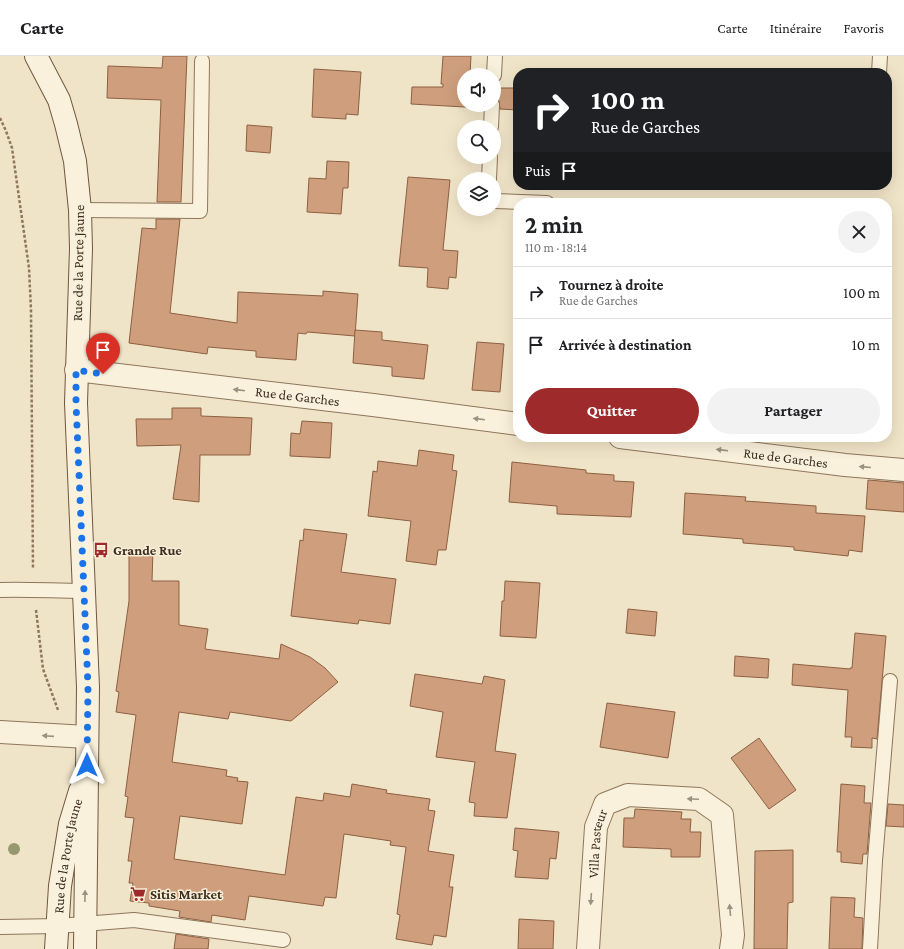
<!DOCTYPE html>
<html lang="fr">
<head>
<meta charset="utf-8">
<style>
  body { margin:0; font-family:"Crimson Pro",serif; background:#f2f2f2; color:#202124; height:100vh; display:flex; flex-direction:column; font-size:15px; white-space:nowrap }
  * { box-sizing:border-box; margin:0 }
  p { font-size:13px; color:#757577 }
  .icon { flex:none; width:22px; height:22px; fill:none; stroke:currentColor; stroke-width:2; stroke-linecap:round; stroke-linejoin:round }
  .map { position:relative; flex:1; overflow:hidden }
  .details { position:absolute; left:513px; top:142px; width:379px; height:244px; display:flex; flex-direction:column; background:#fff; border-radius:16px; box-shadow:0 4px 16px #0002 }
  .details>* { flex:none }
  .top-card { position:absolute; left:513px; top:12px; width:379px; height:122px; border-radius:16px; box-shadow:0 4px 16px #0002; background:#202124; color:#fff; overflow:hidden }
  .controls { position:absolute; left:457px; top:12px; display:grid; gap:8px }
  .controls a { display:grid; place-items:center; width:44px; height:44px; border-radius:50%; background:#fff; box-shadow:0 4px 16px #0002; font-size:20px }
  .pin { position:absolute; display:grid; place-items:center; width:34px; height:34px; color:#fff; margin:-41px -17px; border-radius:50% 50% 50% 0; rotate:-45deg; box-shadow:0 0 4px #0007 }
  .pin .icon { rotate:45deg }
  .me { position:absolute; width:44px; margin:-22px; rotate:0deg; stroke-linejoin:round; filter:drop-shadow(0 0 3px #0008) }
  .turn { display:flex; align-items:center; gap:14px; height:84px; padding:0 12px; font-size:18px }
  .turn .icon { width:52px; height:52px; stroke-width:2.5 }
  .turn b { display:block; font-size:28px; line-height:34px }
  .then { display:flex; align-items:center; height:38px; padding:0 12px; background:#0003; gap:8px; font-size:15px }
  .round { display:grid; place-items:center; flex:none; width:42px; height:42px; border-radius:21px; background:#f2f2f2 }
  .overview { display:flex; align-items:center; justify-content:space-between; height:68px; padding:0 12px }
  h1 { font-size:24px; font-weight:700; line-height:30px }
  .action { display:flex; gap:8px; margin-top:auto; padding:8px 12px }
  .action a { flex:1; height:46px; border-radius:24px; background:#9e2a2b; color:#fff; font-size:16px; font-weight:700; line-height:46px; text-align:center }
  .action a+a { background:#f2f2f2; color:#202124 }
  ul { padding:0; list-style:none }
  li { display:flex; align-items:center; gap:12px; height:52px; padding:0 12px; border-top:1px solid #e0e0e0 }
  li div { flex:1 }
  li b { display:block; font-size:15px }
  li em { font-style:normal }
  header { display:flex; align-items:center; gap:24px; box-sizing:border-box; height:56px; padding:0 20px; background:#fff; border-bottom:1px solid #e0e0e0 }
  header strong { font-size:19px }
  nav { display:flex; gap:22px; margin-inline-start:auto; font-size:14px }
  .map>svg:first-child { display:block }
  .building { fill:#cf9f7d; stroke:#8d5f41 }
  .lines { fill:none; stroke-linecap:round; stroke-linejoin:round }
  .lane-casing { stroke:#8d765c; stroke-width:16 }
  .street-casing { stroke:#8d765c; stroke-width:24 }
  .secondary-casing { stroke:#6f573f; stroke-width:24 }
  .path { stroke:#8d765c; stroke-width:2.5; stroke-dasharray:3 2; stroke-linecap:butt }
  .lane { stroke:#faf1dc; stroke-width:14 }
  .street { stroke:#faf1dc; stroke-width:22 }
  .secondary { stroke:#faf1dc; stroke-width:22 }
  .tree { fill:#96986f }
  .oneway { fill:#9c907e }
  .route { stroke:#1a73e8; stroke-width:7; stroke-dasharray:0 12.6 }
  .labels { text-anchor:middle; stroke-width:3; stroke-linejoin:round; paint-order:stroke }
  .street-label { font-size:14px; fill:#3d2e20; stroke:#f7eed8 }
  .poi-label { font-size:14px; font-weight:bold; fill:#3d2e20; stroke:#f7eed8; text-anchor:start }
</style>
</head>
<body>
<header>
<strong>Carte</strong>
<nav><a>Carte</a><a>Itinéraire</a><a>Favoris</a></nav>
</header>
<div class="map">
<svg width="904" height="893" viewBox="0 0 904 893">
  <rect width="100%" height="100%" fill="#f0e4c8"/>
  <g class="building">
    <polygon points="163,0 187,0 181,146 157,146 161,44 107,42 108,10 162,12"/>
    <polygon points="443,0 471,0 470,19 464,19 464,49 483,49 483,52 411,48 412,31 443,31 443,28 441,28"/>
    <polygon points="314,13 361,16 358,59 346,58 346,63 312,61"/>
    <polygon points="494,32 518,32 518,54 500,53 499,45 494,41"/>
    <polygon points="247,69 272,71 270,97 246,95"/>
    <polygon points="327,105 349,106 348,132 343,132 341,158 307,156 309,122 326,123"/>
    <polygon points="408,121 450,124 443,194 458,195 456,222 449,221 448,233 427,231 428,212 399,210"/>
    <polygon points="156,163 180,163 170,257 237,267 238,236 323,240 323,235 358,238 355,280 307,276 306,278 298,277 296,304 256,301 256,295 208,291 207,298 129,287 142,172 156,173"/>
    <polygon points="355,274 382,276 382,284 428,289 424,323 392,320 392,311 353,307"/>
    <polygon points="477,286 504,288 500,336 472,334"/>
    <polygon points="172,352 201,352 201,360 252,362 250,399 200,399 199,446 173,443 181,389 137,390 136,363 172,363"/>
    <polygon points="302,365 332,367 330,402 290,400 291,377 300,378"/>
    <polygon points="419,394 454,399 452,414 457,415 446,494 438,494 436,509 406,505 411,465 368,460 373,415 377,416 378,405 417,410"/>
    <polygon points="512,406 586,414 586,417 614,419 614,425 634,426 631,461 557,458 557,450 509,446"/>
    <polygon points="868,424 904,427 904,456 866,453"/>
    <polygon points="685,437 746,441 745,445 816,450 816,457 865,460 862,496 849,494 848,500 794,494 794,491 743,487 743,483 683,478"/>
    <polygon points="304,473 347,478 341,516 396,523 390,568 359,564 358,568 291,560 300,484 303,485"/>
    <polygon points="129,494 153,494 152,525 179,525 179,569 208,573 205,593 279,603 281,588 310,601 325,612 338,626 291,665 230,656 228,663 179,656 172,706 227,714 226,720 238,722 237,725 248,726 242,768 180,760 174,803 285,819 296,741 323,745 324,737 350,741 352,728 387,734 386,737 430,743 428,754 435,755 428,795 454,799 449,831 453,831 446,881 434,879 432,889 396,883 400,859 397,858 406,791 390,789 391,785 344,778 336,842 325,841 323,850 249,840 245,864 212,859 211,866 179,861 180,855 149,850 149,847 130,845 133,827 129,827 132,805 128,805 134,762 125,761 128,741 125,740 136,659 116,656 119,636 116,635 129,545"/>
    <polygon points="505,525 540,527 536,582 500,580 502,545 504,545"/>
    <polygon points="628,553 657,556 655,580 626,577"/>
    <polygon points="855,577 886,580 877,683 872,682 872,692 851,691 852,681 845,681 848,634 792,629 793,608 850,613 850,612 852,612"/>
    <polygon points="735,600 769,603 768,622 734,620"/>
    <polygon points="415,618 482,628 484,620 505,624 495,695 516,698 507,762 474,760 475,747 469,746 475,706 436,701 443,656 410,650"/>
    <polygon points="607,647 675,656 668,702 600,691"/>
    <polygon points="759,682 796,734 769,753 731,702"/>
    <polygon points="841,728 865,730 864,747 871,747 867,798 863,798 862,808 841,806 841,796 837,796"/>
    <polygon points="888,748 904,749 904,771 886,770"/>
    <polygon points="635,753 682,756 681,763 691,763 690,776 701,776 700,801 671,801 671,793 623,791 624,762 634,762"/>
    <polygon points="515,772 559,776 556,803 550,802 548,823 515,821 518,795 513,794"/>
    <polygon points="793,794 793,846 788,847 787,893 754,893 755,795"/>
    <polygon points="831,841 855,842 854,861 863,862 862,893 829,893"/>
    <polygon points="519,863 554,865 553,893 518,893"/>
    <polygon points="176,878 209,883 208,893 174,893"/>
  </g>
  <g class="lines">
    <defs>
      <g id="lane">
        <polyline points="879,17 880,0"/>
        <polyline points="494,19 495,0"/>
        <polyline points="491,71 492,49"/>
        <polyline points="489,123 490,101"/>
        <polyline points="494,145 547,147"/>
        <polyline points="80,154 200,155 202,5"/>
        <path d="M 0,534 C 28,533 55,535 83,535"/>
        <polyline points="0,871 58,870 134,864 283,884"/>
        <polyline points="870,893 875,805 890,625"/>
      </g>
      <g id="street">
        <path id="s1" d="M 76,314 L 373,349 L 518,368"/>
        <path id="s2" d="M 620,381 L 845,409 L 904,414"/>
        <polyline points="0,676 87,681"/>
        <path id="s3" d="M 588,893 L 596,771 L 605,748 L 628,739 L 699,743 L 722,759 L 733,879 L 731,893"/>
      </g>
      <g id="secondary">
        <polyline points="36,0 59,44 66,68 75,105 80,154 81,193 76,347 88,631 85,893"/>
        <path id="s4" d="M 56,893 L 60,830 L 70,768 L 80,735"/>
      </g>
    </defs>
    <use href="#lane" class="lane-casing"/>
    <use href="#street" class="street-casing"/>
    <use href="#secondary" class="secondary-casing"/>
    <g class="path">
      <polyline points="0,62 6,75 12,92 29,212 31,254 33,513"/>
      <polyline points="36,554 43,613 58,654"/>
    </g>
    <use href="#lane" class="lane"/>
    <use href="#street" class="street"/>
    <use href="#secondary" class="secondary"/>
  </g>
  <circle class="tree" cx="14" cy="793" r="6"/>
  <defs><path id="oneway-solid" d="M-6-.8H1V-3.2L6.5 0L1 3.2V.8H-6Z"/></defs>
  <g class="oneway">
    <use href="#oneway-solid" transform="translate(239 334) rotate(-173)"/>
    <use href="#oneway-solid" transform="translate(479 363) rotate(-173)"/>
    <use href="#oneway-solid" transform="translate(722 394) rotate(-173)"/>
    <use href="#oneway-solid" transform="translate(865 411) rotate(-175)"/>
    <use href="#oneway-solid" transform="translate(48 680) rotate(-176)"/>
    <use href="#oneway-solid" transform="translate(693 743) rotate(-177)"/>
    <use href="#oneway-solid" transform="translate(85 840) rotate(-89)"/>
    <use href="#oneway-solid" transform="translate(591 843) rotate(94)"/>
    <use href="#oneway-solid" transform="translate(730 854) rotate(-95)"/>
  </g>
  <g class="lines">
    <polyline class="route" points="87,709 88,631 76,347 76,314 103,318"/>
  </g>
  <defs>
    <symbol id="bus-bare" viewBox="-9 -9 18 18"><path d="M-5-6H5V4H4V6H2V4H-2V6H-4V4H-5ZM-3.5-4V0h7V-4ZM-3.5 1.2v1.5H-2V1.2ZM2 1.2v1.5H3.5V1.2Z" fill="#9e2a2b" stroke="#f7eed8" stroke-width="2.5" paint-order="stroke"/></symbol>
    <symbol id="supermarket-bare" viewBox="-9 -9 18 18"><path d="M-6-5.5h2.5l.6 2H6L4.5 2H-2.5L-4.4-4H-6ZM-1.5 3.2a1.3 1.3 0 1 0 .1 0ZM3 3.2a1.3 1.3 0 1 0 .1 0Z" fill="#9e2a2b" stroke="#f7eed8" stroke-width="2.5" paint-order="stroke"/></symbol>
  </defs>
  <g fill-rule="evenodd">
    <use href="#bus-bare" x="90" y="483" width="22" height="22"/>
    <use href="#supermarket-bare" x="127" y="827" width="22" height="22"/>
  </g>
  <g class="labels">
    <g class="street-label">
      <text transform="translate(78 207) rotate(-89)" y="5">Rue de la Porte Jaune</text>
      <text dy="5" stroke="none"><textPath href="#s1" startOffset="223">Rue de Garches</textPath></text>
      <text dy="5" stroke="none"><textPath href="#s2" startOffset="167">Rue de Garches</textPath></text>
      <text dy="5" stroke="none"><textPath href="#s3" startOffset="106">Villa Pasteur</textPath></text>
      <text dy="5" stroke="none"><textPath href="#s4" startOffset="94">Rue de la Porte Jaune</textPath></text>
    </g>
    <g class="poi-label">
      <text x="113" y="499">Grande Rue</text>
      <text x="150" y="843">Sitis Market</text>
    </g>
  </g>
</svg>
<div class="controls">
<a><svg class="icon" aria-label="sound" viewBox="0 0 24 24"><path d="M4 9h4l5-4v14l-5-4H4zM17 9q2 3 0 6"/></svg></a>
<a><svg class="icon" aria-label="search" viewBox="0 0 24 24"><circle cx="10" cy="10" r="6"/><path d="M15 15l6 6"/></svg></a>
<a><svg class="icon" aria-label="layers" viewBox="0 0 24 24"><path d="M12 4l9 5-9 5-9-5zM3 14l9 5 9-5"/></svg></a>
</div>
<div class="pin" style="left:103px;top:318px;background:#d93025"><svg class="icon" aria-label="arrive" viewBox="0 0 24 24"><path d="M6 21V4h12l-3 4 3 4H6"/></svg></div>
<svg class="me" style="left:87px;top:709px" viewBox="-20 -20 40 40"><path d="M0-17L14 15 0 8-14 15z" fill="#1a73e8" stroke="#fff" stroke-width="4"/></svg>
<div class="top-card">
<div class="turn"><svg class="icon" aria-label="right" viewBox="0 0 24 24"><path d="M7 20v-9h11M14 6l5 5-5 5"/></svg><div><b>100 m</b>Rue de Garches</div></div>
<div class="then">Puis<svg class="icon" aria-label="arrive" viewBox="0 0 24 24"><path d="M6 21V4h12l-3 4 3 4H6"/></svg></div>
</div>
<section class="details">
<div class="overview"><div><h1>2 min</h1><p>110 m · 18:14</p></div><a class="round"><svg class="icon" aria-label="close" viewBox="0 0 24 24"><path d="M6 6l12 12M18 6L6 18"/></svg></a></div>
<ul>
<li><svg class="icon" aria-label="right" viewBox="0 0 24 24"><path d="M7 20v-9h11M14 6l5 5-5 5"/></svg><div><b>Tournez à droite</b><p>Rue de Garches</p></div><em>100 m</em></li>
<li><svg class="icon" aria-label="arrive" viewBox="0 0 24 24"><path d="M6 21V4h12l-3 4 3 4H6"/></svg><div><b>Arrivée à destination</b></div><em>10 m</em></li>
</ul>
<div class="action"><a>Quitter</a><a>Partager</a></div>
</section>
</div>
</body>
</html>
